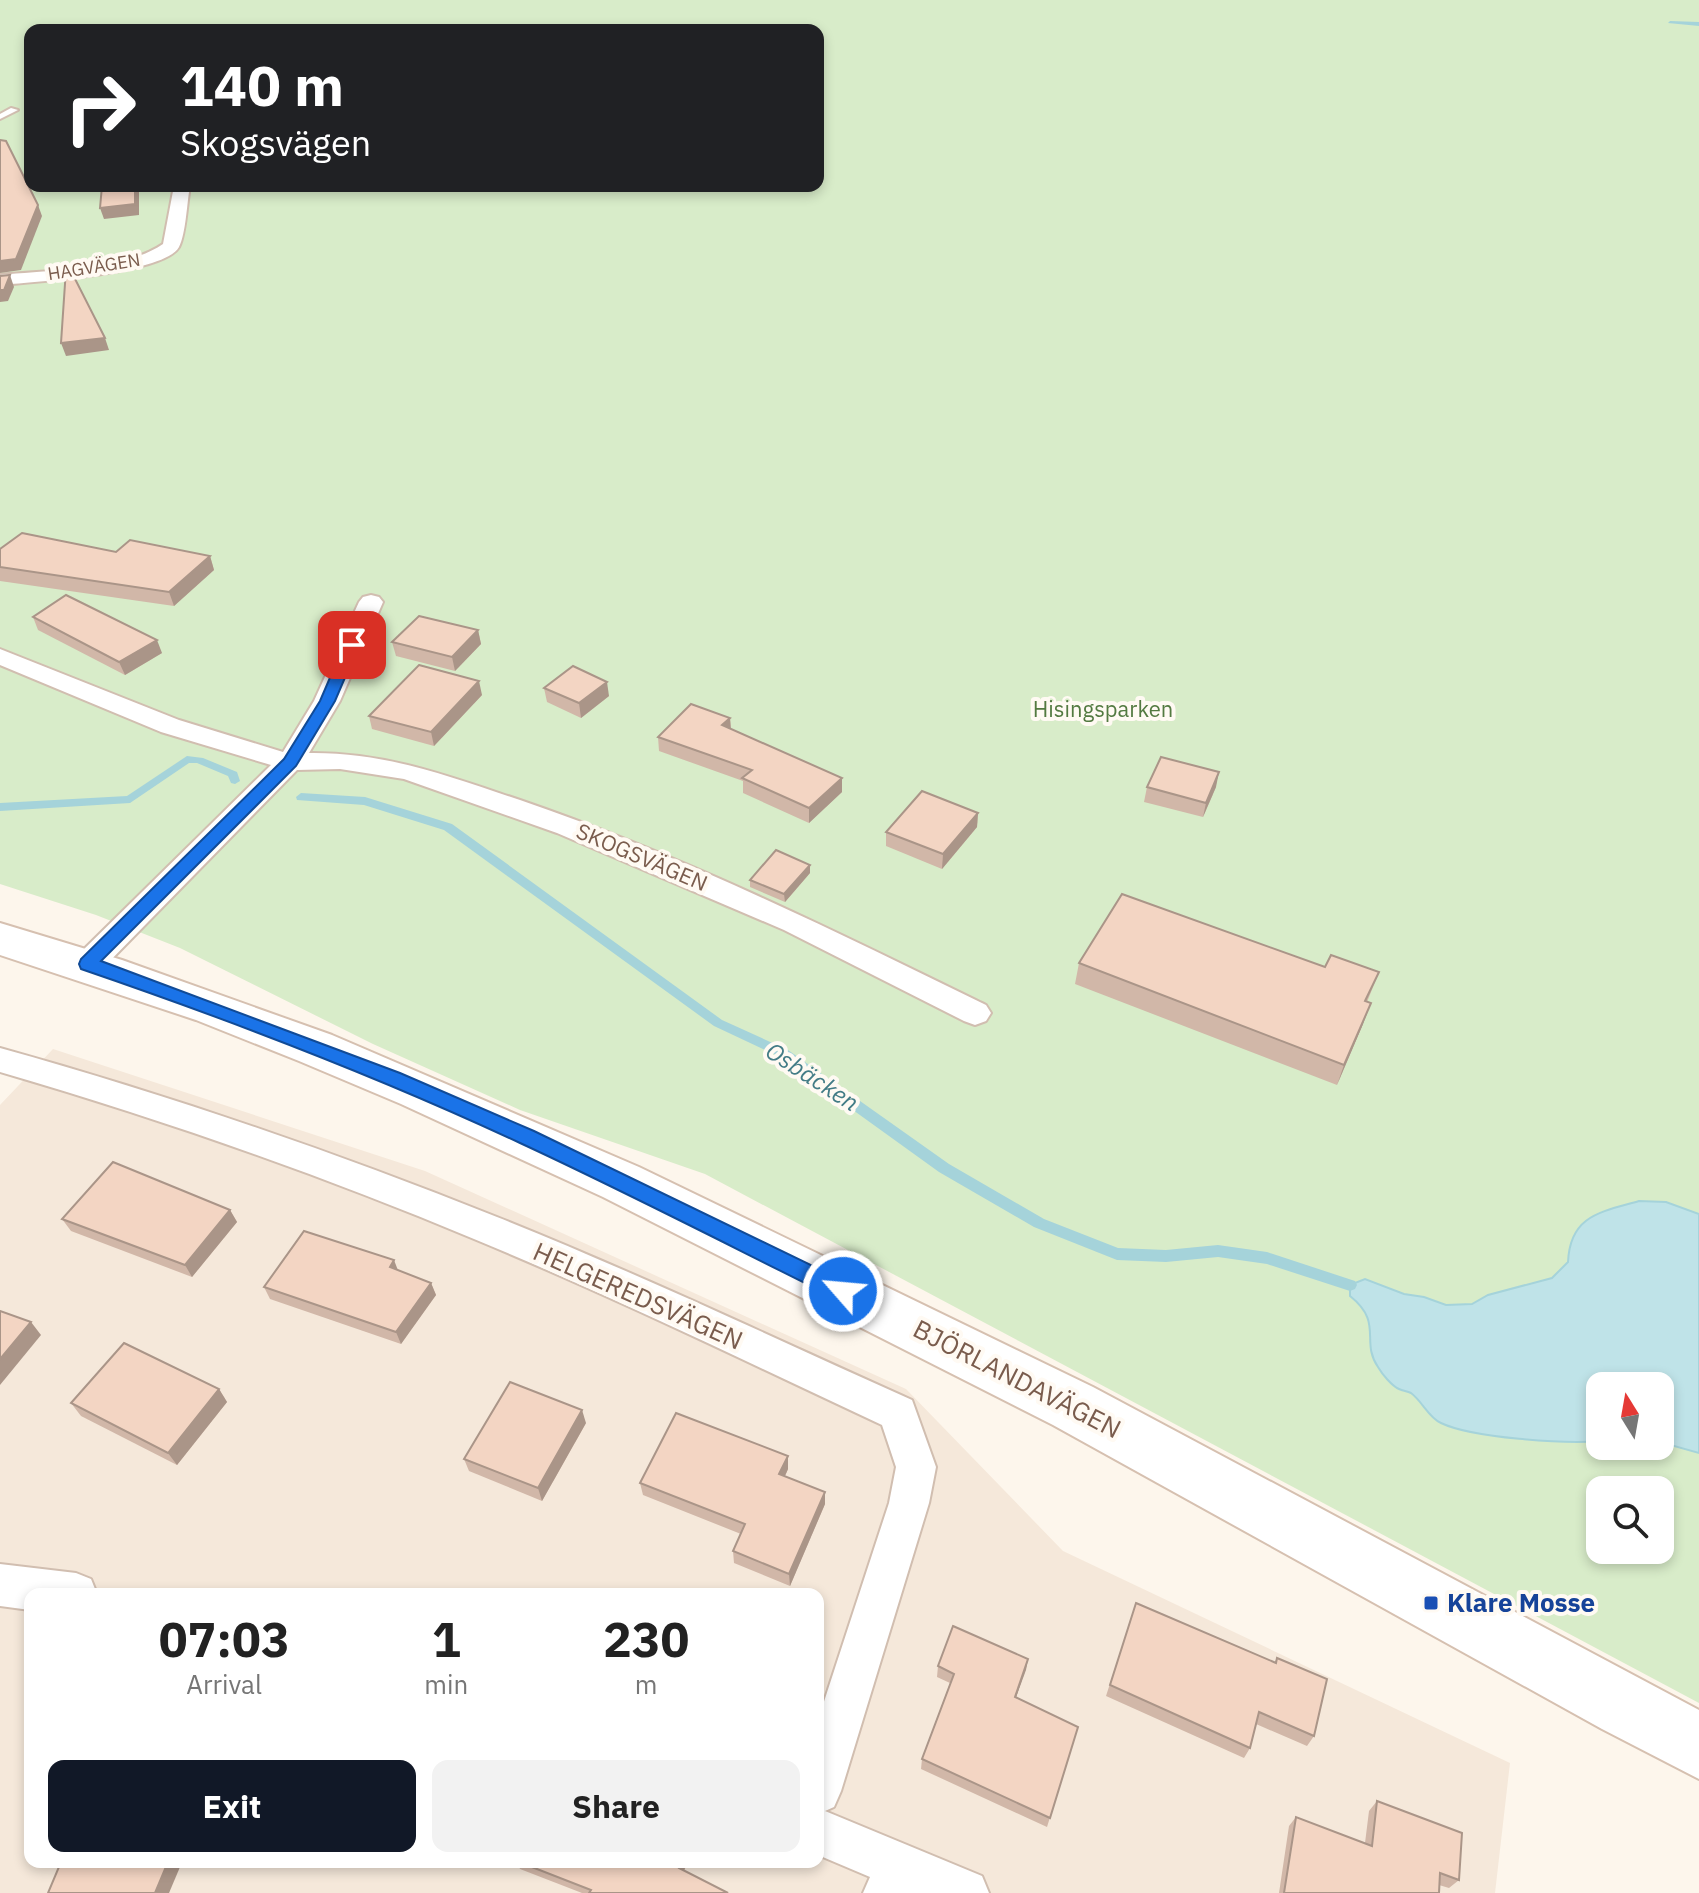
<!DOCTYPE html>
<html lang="en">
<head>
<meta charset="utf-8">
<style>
  body { margin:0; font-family:"IBM Plex Sans",sans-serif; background:#f2f2f2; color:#222; height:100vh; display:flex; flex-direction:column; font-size:30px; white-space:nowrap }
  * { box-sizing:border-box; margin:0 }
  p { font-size:26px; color:#767676 }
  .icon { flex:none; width:44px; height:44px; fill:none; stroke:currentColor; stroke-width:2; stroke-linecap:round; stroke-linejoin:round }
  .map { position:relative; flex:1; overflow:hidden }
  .drawer { position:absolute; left:24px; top:1588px; width:800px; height:280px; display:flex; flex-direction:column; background:#fff; border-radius:16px; box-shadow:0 4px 12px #0003 }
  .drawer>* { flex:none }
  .guide { position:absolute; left:24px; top:24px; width:800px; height:168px; border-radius:16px; box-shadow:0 4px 12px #0003; background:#202124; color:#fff; overflow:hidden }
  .needle { width:52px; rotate:349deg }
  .buttons { position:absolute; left:1586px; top:1372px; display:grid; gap:16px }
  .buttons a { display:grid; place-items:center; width:88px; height:88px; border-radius:16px; background:#fff; box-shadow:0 4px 12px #0003; font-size:40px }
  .pin { position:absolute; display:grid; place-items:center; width:68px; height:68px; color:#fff; margin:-34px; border-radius:16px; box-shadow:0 4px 12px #0006 }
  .me { position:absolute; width:88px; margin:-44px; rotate:297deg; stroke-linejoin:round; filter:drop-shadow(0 0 6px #0008) }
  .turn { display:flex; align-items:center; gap:28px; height:168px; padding:0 24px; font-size:36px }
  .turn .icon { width:104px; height:104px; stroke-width:2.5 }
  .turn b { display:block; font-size:56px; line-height:68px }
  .eta { display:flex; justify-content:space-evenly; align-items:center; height:136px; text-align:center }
  .eta b { font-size:48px; font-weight:700; line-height:56px }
  .button { display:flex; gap:16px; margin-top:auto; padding:16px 24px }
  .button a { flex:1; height:92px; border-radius:16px; background:#111827; color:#fff; font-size:32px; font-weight:700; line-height:92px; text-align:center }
  .button a+a { background:#f2f2f2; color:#222 }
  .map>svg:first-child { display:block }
  .residential { fill:#f5e8da; fill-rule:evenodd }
  .green { fill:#d8ecc9; fill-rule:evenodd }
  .water { fill:#bfe3e8; stroke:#a5d3da; stroke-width:2 }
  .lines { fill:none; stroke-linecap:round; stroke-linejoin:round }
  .stream { fill:#a5d3da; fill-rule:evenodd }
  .lane-casing { stroke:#d1beb0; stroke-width:4 }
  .street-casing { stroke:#d1beb0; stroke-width:4 }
  .secondary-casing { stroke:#d6c0b0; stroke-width:4 }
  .lane { fill:#fff; fill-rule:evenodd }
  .street { fill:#fff; fill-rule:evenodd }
  .secondary { fill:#fff; fill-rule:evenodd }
  .wall { fill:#d1b7a8 }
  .shaded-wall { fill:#aa9588 }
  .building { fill:#f3d5c3; stroke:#aa9588; stroke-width:2 }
  .route { fill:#1a73e8; stroke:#114b97; stroke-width:2 }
  .transit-dot { fill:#1a4fb4; stroke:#fffaf3; stroke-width:3 }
  .labels { text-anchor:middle; stroke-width:8; stroke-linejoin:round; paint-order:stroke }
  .far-street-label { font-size:18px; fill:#7a5c4d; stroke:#fffaf3 }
  .park-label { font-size:22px; fill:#537a41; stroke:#fffaf3 }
  .street-label { font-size:22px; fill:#7a5c4d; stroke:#fffaf3 }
  .water-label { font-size:24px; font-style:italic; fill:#437c86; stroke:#fffaf3 }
  .near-street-label { font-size:26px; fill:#7a5c4d; stroke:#fffaf3 }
  .near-transit-label { font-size:26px; font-weight:bold; fill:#164399; stroke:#fffaf3; text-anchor:start }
</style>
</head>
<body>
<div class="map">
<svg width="1699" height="1893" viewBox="0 0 1699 1893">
  <rect width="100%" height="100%" fill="#fdf6ec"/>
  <path class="residential" d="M 53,1049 L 425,1171 L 906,1389 L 1063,1551 L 1510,1763 L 1495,1893 L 0,1893 L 0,1105 ZM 30,1594 L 818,1594 L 818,1862 L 30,1862 Z"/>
  <path class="green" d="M 0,0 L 1699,0 L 1699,1703 L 705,1174 L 520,1110 L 373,1044 L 180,948 L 96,915 L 0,884 ZM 30,30 L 818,30 L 818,186 L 30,186 ZM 1600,1386 L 1660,1386 L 1660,1446 L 1600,1446 ZM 1600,1490 L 1660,1490 L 1660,1550 L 1600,1550 Z"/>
  <path class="water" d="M 1639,1201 L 1666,1202 L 1699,1214 L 1699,1453 L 1660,1442 L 1660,1386 L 1600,1386 L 1600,1441 C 1565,1444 1472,1438 1441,1423 C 1429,1418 1422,1401 1411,1393 C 1407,1391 1403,1391 1399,1389 C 1392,1386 1382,1374 1378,1367 C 1360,1341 1384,1323 1350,1296 L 1350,1285 L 1365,1279 L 1404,1294 L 1424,1297 L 1446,1305 L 1472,1304 L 1488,1295 L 1552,1278 L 1568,1262 C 1570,1215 1601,1212 1639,1201 Z"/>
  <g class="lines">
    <g class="stream">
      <polygon points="1670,21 1699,22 1699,26 1668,23"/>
      <polygon points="187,756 203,758 237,772 240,781 235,784 231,783 228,776 197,763 189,763 130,803 0,811 0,803 127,796"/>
      <polygon points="301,793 365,797 452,824 722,1020 788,1050 949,1164 1044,1219 1118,1248 1166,1250 1218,1245 1267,1252 1355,1281 1357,1285 1355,1289 1350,1291 1267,1264 1218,1257 1166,1262 1117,1260 1034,1227 939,1172 778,1056 714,1026 444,830 364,805 297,800 296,797"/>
    </g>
    <defs>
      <polygon id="lane" points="11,108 18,110 0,119 0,114"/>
      <g id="street">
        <path d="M 174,186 L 190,186 C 187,201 186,234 179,247 C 164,274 32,282 0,285 L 0,275 C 47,270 124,271 163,244 Z"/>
        <path d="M 371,595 L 379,597 L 383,602 L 340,701 L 309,753 C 385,752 448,776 520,800 C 681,855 833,930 986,1005 L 991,1013 L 986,1021 L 975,1025 L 964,1021 L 784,930 L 557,833 L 404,779 L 340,769 L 297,770 L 99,972 L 88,975 L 77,972 L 73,964 L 77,956 L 271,765 L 161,732 L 0,665 L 0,649 L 179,720 L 283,752 L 314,701 L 359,602 L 363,597 Z"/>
        <path d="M 0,1048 C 169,1095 334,1152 497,1217 C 637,1273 774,1338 912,1400 L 936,1467 L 929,1503 L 841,1791 L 834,1807 L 825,1811 L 982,1876 L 989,1893 L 863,1893 L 870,1877 L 818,1855 L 818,1720 L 889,1503 L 896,1467 L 882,1425 C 747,1362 612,1296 474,1239 C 319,1174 161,1119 0,1072 Z"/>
        <polygon points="0,1564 76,1573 91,1579 97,1594 30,1594 30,1610 0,1606"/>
      </g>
      <polygon id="secondary" points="0,923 122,960 332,1035 639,1167 1093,1387 1699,1710 1699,1779 1602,1729 1053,1425 603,1197 401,1104 299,1061 196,1020 0,955"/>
    </defs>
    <use href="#lane" class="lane-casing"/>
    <use href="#street" class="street-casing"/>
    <use href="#secondary" class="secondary-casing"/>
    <use href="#lane" class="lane"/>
    <use href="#street" class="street"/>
    <use href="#secondary" class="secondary"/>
  </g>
  <g class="wall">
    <polygon points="0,549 116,552 210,556 214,570 174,606 0,581"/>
    <polygon points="33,617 162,653 125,675 38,630"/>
    <polygon points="478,630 481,644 455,671 396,656 392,642"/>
    <polygon points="544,688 609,696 581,718 547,702"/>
    <polygon points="482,695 434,746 372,729 369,716"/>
    <polygon points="730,718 731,729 842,792 809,823 743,793 743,781 659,751 658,737"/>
    <polygon points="1147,787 1216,787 1203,817 1144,802"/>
    <polygon points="978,813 977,827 942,869 886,846 886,832"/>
    <polygon points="810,873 785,902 750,887 750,880"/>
    <polygon points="1079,963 1325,967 1379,972 1367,1002 1363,1024 1337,1085 1075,984"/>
    <polygon points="230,1210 237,1222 192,1277 71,1231 62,1219"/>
    <polygon points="398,1270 431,1283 436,1295 401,1344 270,1299 264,1287"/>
    <polygon points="219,1389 227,1402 177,1465 81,1416 71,1403"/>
    <polygon points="586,1423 542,1501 469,1471 464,1459"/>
    <polygon points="788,1469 785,1476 825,1492 825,1504 790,1586 734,1563 733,1551 741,1534 643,1495 640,1483"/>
    <polygon points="1136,1603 1274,1663 1277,1658 1314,1736 1307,1746 1256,1724 1250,1748 1244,1758 1106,1696"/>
    <polygon points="1028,1659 1016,1698 1078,1727 1047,1827 921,1769 922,1759 950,1683 937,1677 938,1666"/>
    <polygon points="1377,1801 1459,1880 1449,1888 1439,1885 1439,1893 1279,1893 1289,1826 1296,1817 1365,1843 1369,1811"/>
    <polygon points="517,1862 688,1862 684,1871 728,1893 582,1893 520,1869"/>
  </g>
  <g class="shaded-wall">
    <polygon points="135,186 139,186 139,215 104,219 100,208"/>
    <polygon points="38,205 42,216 21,270 0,273 0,261"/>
    <polygon points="10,275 14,287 8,301 0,302 0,290"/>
    <polygon points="105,338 109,350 66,356 61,343"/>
    <polygon points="210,556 214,570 174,606 169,592"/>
    <polygon points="478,630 481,644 455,671 452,657"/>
    <polygon points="157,640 162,653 125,675 119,662"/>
    <polygon points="479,681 482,695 434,746 431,732"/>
    <polygon points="607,682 609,696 581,718 579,703"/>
    <polygon points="730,718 731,732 722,725"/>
    <polygon points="1219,772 1216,787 1203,817 1206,803"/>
    <polygon points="842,778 842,792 809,823 809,808"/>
    <polygon points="978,813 977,827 942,869 943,854"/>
    <polygon points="810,865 810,873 785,902 784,894"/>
    <polygon points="1371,1003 1363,1024 1337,1085 1344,1065"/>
    <polygon points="230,1210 237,1222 192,1277 185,1265"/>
    <polygon points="394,1260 399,1273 390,1267"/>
    <polygon points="431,1283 436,1295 401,1344 396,1332"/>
    <polygon points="31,1322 41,1335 0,1385 0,1359"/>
    <polygon points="219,1389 227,1402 177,1465 168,1453"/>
    <polygon points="582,1410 586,1423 542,1501 538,1488"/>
    <polygon points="788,1456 788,1469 780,1487 779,1474"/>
    <polygon points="825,1492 825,1504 790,1586 789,1574"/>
    <polygon points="1028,1659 1026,1670 1012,1708 1015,1697"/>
    <polygon points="168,1862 173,1862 180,1867 169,1893 155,1893"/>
    <polygon points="682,1862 688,1862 681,1876 679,1868"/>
  </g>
  <g class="building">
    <polygon points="0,140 6,141 38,205 16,259 0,261"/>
    <polygon points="102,186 135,186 135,204 100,208"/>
    <polygon points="66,269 70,269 105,338 61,343"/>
    <polygon points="10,275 4,290 0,290 0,276"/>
    <polygon points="22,533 116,552 130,540 210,556 169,592 0,567 0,549"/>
    <polygon points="66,595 157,640 119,662 33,617"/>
    <polygon points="419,616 478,630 452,657 392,642"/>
    <polygon points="419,665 479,681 431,732 369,716"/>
    <polygon points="573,666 607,682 579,703 544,688"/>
    <polygon points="691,704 730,718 722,725 842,778 809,808 742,778 752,770 658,737"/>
    <polygon points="1161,757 1219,772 1206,803 1147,787"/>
    <polygon points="922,791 978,813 943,854 886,832"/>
    <polygon points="776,850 810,865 784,894 750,880"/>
    <polygon points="1122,894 1325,967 1331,955 1379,972 1365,1001 1371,1003 1344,1065 1079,963"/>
    <polygon points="113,1162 230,1210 185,1265 62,1219"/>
    <polygon points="304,1231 394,1260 390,1267 431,1283 396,1332 264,1287"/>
    <polygon points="0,1311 31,1322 0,1359"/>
    <polygon points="124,1343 219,1389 168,1453 71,1403"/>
    <polygon points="510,1382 582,1410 538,1488 464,1459"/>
    <polygon points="676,1413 788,1456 779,1474 825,1492 789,1574 733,1551 745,1524 640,1483"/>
    <polygon points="1136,1603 1276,1663 1277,1658 1327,1679 1314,1736 1259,1712 1250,1748 1110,1685"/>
    <polygon points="953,1626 1028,1659 1015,1697 1078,1727 1050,1818 922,1759 954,1674 938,1666"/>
    <polygon points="1377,1801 1462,1833 1459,1880 1440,1873 1439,1893 1284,1893 1296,1817 1372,1846"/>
    <polygon points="61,1862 168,1862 155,1893 48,1893"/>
    <polygon points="519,1862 682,1862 679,1868 728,1893 589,1893 591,1890"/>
  </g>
  <path class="route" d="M 352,641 L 359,645 L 335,701 L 296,766 L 101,961 L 400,1073 L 534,1131 L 850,1284 L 854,1291 L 850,1298 L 843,1301 L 835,1298 C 730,1246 626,1192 520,1143 C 377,1076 230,1020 81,969 L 79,964 L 81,959 L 284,759 L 320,701 L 344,645 Z"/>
  <rect class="transit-dot" x="1423" y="1595" width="16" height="16" rx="4"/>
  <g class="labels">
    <g class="far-street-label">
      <text transform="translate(94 267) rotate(-9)" y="6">HAGVÄGEN</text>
    </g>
    <g class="park-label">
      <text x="1103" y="717">Hisingsparken</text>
    </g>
    <g class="street-label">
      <text transform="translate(642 857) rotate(23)" y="8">SKOGSVÄGEN</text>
    </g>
    <g class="water-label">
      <text transform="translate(812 1077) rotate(33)" y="8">Osbäcken</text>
    </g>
    <g class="near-street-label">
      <text transform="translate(638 1296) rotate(24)" y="9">HELGEREDSVÄGEN</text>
      <text transform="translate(1017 1379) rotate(27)" y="9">BJÖRLANDAVÄGEN</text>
    </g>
    <g class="near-transit-label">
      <text x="1447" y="1612">Klare Mosse</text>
    </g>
  </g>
</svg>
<div class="buttons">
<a><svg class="needle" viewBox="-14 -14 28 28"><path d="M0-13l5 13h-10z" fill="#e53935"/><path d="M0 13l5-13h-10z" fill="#767676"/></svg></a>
<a><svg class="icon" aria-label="search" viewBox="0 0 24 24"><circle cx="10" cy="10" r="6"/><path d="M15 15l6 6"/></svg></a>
</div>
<div class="pin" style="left:352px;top:645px;background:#d93025"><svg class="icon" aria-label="arrive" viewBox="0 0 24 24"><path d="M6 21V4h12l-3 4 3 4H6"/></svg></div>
<svg class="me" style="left:843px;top:1291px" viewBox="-20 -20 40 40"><circle r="17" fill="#1a73e8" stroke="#fff" stroke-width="3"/><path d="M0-11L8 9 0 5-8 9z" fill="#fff"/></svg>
<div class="guide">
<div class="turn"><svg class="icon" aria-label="right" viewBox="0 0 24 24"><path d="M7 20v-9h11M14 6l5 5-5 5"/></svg><div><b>140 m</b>Skogsvägen</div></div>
</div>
<section class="drawer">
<div class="eta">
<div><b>07:03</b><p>Arrival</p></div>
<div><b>1</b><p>min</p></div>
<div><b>230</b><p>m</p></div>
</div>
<div class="button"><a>Exit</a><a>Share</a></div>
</section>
</div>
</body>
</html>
